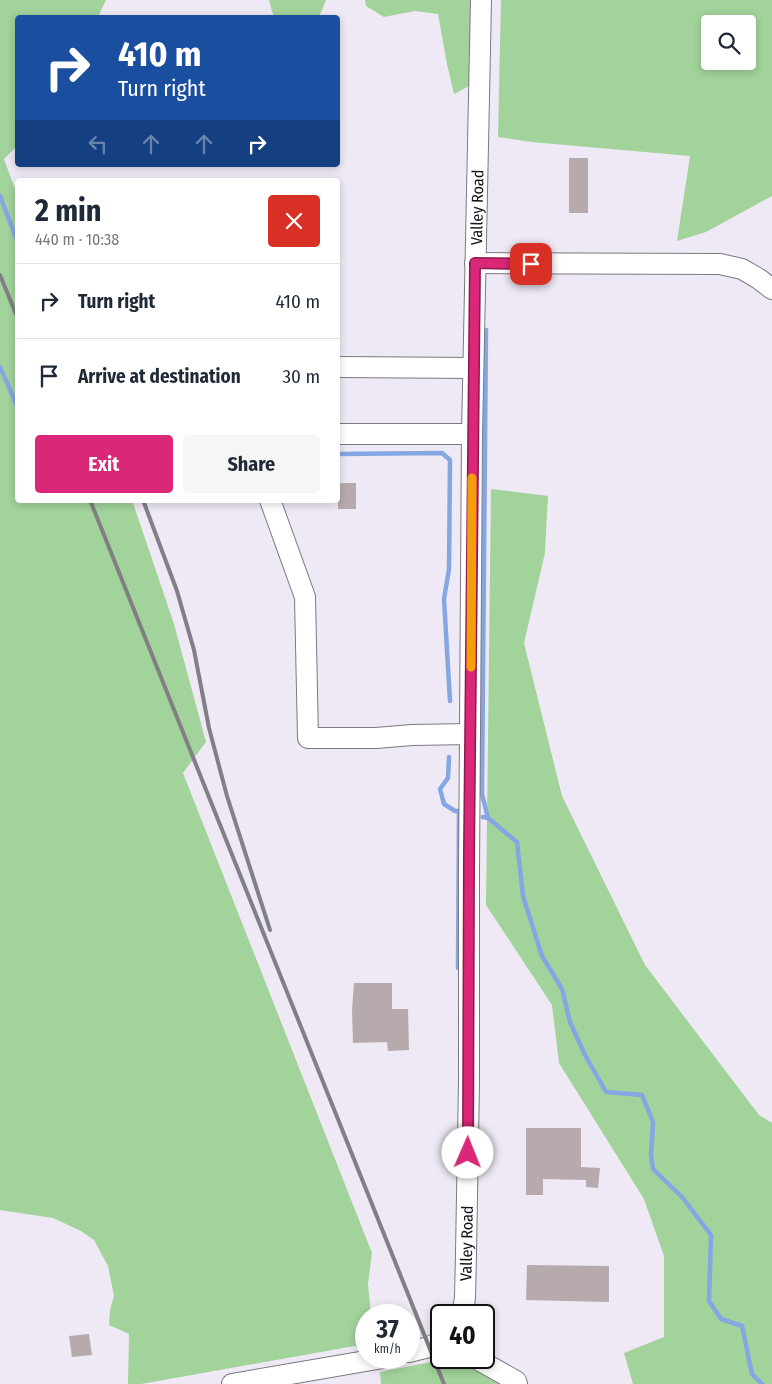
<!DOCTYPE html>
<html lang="en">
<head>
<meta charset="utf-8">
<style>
  body { margin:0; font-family:"Fira Sans Condensed",sans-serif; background:#f6f6f7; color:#1f2937; height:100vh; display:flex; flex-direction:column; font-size:19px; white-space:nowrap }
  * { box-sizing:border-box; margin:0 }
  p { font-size:16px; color:#747a83 }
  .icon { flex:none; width:28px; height:28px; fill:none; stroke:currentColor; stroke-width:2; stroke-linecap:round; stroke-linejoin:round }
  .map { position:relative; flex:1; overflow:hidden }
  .details { position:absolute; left:15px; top:178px; width:325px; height:325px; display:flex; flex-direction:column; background:#fff; border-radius:5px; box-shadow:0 2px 8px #0003 }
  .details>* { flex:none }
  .top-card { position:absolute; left:15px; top:15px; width:325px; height:152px; border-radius:5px; box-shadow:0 2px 8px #0003; background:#1a4fa0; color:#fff; overflow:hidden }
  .buttons { position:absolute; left:701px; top:15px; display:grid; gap:10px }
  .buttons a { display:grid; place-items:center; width:55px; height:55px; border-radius:5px; background:#fff; box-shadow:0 2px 8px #0003; font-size:25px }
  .speed { position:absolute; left:355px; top:1304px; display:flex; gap:10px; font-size:25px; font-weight:700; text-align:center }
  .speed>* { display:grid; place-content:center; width:65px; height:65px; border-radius:50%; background:#fff; box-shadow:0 2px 8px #0003; line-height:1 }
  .speed small { font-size:12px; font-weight:400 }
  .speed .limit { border:2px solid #111; border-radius:8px; background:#fff; color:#111 }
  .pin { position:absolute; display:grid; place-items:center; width:42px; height:42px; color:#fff; margin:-21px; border-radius:10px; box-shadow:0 2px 8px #0006 }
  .me { position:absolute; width:55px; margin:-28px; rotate:1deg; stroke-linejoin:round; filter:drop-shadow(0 0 4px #0008) }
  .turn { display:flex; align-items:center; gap:18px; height:105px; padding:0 20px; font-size:22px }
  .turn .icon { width:65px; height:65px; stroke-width:2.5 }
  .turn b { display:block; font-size:35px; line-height:42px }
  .lanes { display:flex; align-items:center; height:48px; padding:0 20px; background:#0003; justify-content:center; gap:25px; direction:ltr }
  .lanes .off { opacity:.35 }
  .round { display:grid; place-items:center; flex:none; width:52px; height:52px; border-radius:5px; background:#f6f6f7 }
  .head { display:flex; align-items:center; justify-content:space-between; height:85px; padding:0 20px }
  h1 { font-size:30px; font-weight:700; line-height:38px }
  .cta { display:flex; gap:10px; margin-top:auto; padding:10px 20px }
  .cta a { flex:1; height:58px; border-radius:5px; background:#db2777; color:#fff; font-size:20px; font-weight:700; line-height:58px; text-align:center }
  .cta a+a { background:#f6f6f7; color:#1f2937 }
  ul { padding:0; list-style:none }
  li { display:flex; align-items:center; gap:15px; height:75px; padding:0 20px; border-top:1px solid #e0e1e3 }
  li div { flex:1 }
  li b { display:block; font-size:19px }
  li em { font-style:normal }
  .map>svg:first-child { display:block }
  .green { fill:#a2d39b; fill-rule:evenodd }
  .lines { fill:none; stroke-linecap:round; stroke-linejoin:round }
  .stream { stroke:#84a7e3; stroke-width:4.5 }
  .building { fill:#b6aaad }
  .minor-casing { stroke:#7c7881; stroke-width:22 }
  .minor { stroke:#fff; stroke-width:20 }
  .rail { stroke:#827f86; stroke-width:4 }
  .route-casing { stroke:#8e194d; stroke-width:12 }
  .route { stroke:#db2777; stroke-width:9 }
  .slow { stroke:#f59e0b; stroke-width:9 }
  .labels { text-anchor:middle; stroke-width:4; stroke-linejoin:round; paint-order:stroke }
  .street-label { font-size:16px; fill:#131215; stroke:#fff }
</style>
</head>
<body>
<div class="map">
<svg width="772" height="1384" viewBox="0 0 772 1384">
  <rect width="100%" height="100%" fill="#eee9f4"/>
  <g class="green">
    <polygon points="0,0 106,0 98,17 18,18 17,146 4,159 18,197 18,500 132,500 174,624 206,742 183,773 372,1253 368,1284 371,1315 366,1315 366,1344 141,1384 128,1384 129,1334 109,1325 110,1310 114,1296 108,1266 94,1240 81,1231 53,1218 0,1210"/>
    <polygon points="269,0 326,0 319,17 274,18"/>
    <polygon points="365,0 472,0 471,85 454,94 447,64 438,14 415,11 384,17 366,6"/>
    <path d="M 501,0 L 772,0 L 772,196 L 706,232 L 677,241 L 690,156 L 531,142 L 498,137 ZM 710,24 L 748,24 L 748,61 L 710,61 Z"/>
    <polygon points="491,489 548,496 545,553 524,643 562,796 645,965 759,1115 772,1123 772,1384 633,1384 624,1353 664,1337 664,1256 644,1199 559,1063 552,1005 486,905"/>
    <polygon points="451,1358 456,1358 500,1384 381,1384 380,1372"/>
  </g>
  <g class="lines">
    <g class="stream">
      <polyline points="0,196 18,243"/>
      <polyline points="486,330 482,794 488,818"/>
      <polyline points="0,367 18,408"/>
      <polyline points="338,454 442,453 450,460 449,569 444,599 450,701"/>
      <polyline points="449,757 448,778 440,789 444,804 455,811 459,811 458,968"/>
      <polyline points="483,817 488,818 517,842 523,896 542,956 562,989 570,1022 585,1055 606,1092 642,1095 653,1122 651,1155 653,1169 682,1197 711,1235 709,1301 721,1319 742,1326 752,1374 762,1384"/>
    </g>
  </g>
  <g class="building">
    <rect x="569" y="158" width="19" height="55"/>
    <rect x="338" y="483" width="18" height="26"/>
    <polygon points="354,983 392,983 392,1009 408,1009 409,1050 388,1051 387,1042 353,1043 352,1010"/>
    <polygon points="526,1128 581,1128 581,1167 600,1168 598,1188 586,1187 586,1180 543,1179 543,1195 526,1195"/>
    <polygon points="527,1265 609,1266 609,1302 526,1300"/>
    <polygon points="89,1334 92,1355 72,1357 69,1336"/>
  </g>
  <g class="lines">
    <defs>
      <g id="minor">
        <polyline points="475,263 720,264 742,269 759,279 772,289"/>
        <polyline points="338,367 473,368"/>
        <polyline points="338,434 472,434"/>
        <polyline points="270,500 305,597 308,738 376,738 412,735 470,734"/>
        <path id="s1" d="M 462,1315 L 465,1298 L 466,1253 L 469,1082 L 469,873 L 472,434 L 481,0"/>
        <polyline points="409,1352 429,1347 441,1341"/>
        <polyline points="475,1358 516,1381 517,1384"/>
        <polyline points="232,1384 383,1358"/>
      </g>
    </defs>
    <use href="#minor" class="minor-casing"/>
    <use href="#minor" class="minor"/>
    <g class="rail">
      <polyline points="0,275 18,319"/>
      <polyline points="90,500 444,1384"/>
      <polyline points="143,500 177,591 194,650 209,728 227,796 270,930"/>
    </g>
  </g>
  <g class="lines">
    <defs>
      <polyline id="route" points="468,1153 469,853 475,263 531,264"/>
    </defs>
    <use href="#route" class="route-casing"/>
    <use href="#route" class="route"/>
    <polyline class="slow" points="471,667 472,478"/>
  </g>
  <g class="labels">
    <g class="street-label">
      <text dy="6" stroke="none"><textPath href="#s1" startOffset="1108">Valley Road</textPath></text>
      <text dy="6" stroke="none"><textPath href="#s1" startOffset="72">Valley Road</textPath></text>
    </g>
  </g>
</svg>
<div class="buttons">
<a><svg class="icon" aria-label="search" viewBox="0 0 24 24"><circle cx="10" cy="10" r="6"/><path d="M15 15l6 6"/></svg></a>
</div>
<div class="speed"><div>37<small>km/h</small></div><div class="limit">40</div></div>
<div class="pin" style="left:531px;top:264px;background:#d93025"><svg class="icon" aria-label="arrive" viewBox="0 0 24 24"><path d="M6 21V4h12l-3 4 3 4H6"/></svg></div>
<svg class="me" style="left:468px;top:1153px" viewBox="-20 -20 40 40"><circle r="19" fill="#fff"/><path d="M0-13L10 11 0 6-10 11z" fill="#db2777"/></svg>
<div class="top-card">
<div class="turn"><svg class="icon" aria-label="right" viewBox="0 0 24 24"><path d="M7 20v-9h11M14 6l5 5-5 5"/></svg><div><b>410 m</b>Turn right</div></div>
<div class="lanes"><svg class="icon off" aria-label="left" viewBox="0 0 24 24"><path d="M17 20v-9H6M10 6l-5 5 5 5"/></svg><svg class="icon off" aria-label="ahead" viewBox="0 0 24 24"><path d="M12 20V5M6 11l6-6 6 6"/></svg><svg class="icon off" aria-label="ahead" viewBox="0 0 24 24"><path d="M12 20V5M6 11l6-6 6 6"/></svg><svg class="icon" aria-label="right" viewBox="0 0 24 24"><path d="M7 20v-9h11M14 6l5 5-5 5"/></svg></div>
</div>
<section class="details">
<div class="head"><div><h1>2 min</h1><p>440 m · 10:38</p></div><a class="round" style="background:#d93025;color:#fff"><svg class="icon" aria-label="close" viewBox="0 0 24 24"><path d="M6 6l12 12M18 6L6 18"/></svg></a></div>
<ul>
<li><svg class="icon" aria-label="right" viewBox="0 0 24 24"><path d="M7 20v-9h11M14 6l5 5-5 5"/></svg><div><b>Turn right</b></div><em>410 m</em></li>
<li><svg class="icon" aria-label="arrive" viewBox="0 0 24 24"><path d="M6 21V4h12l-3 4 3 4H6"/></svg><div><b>Arrive at destination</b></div><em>30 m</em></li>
</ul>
<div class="cta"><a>Exit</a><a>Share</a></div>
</section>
</div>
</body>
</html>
